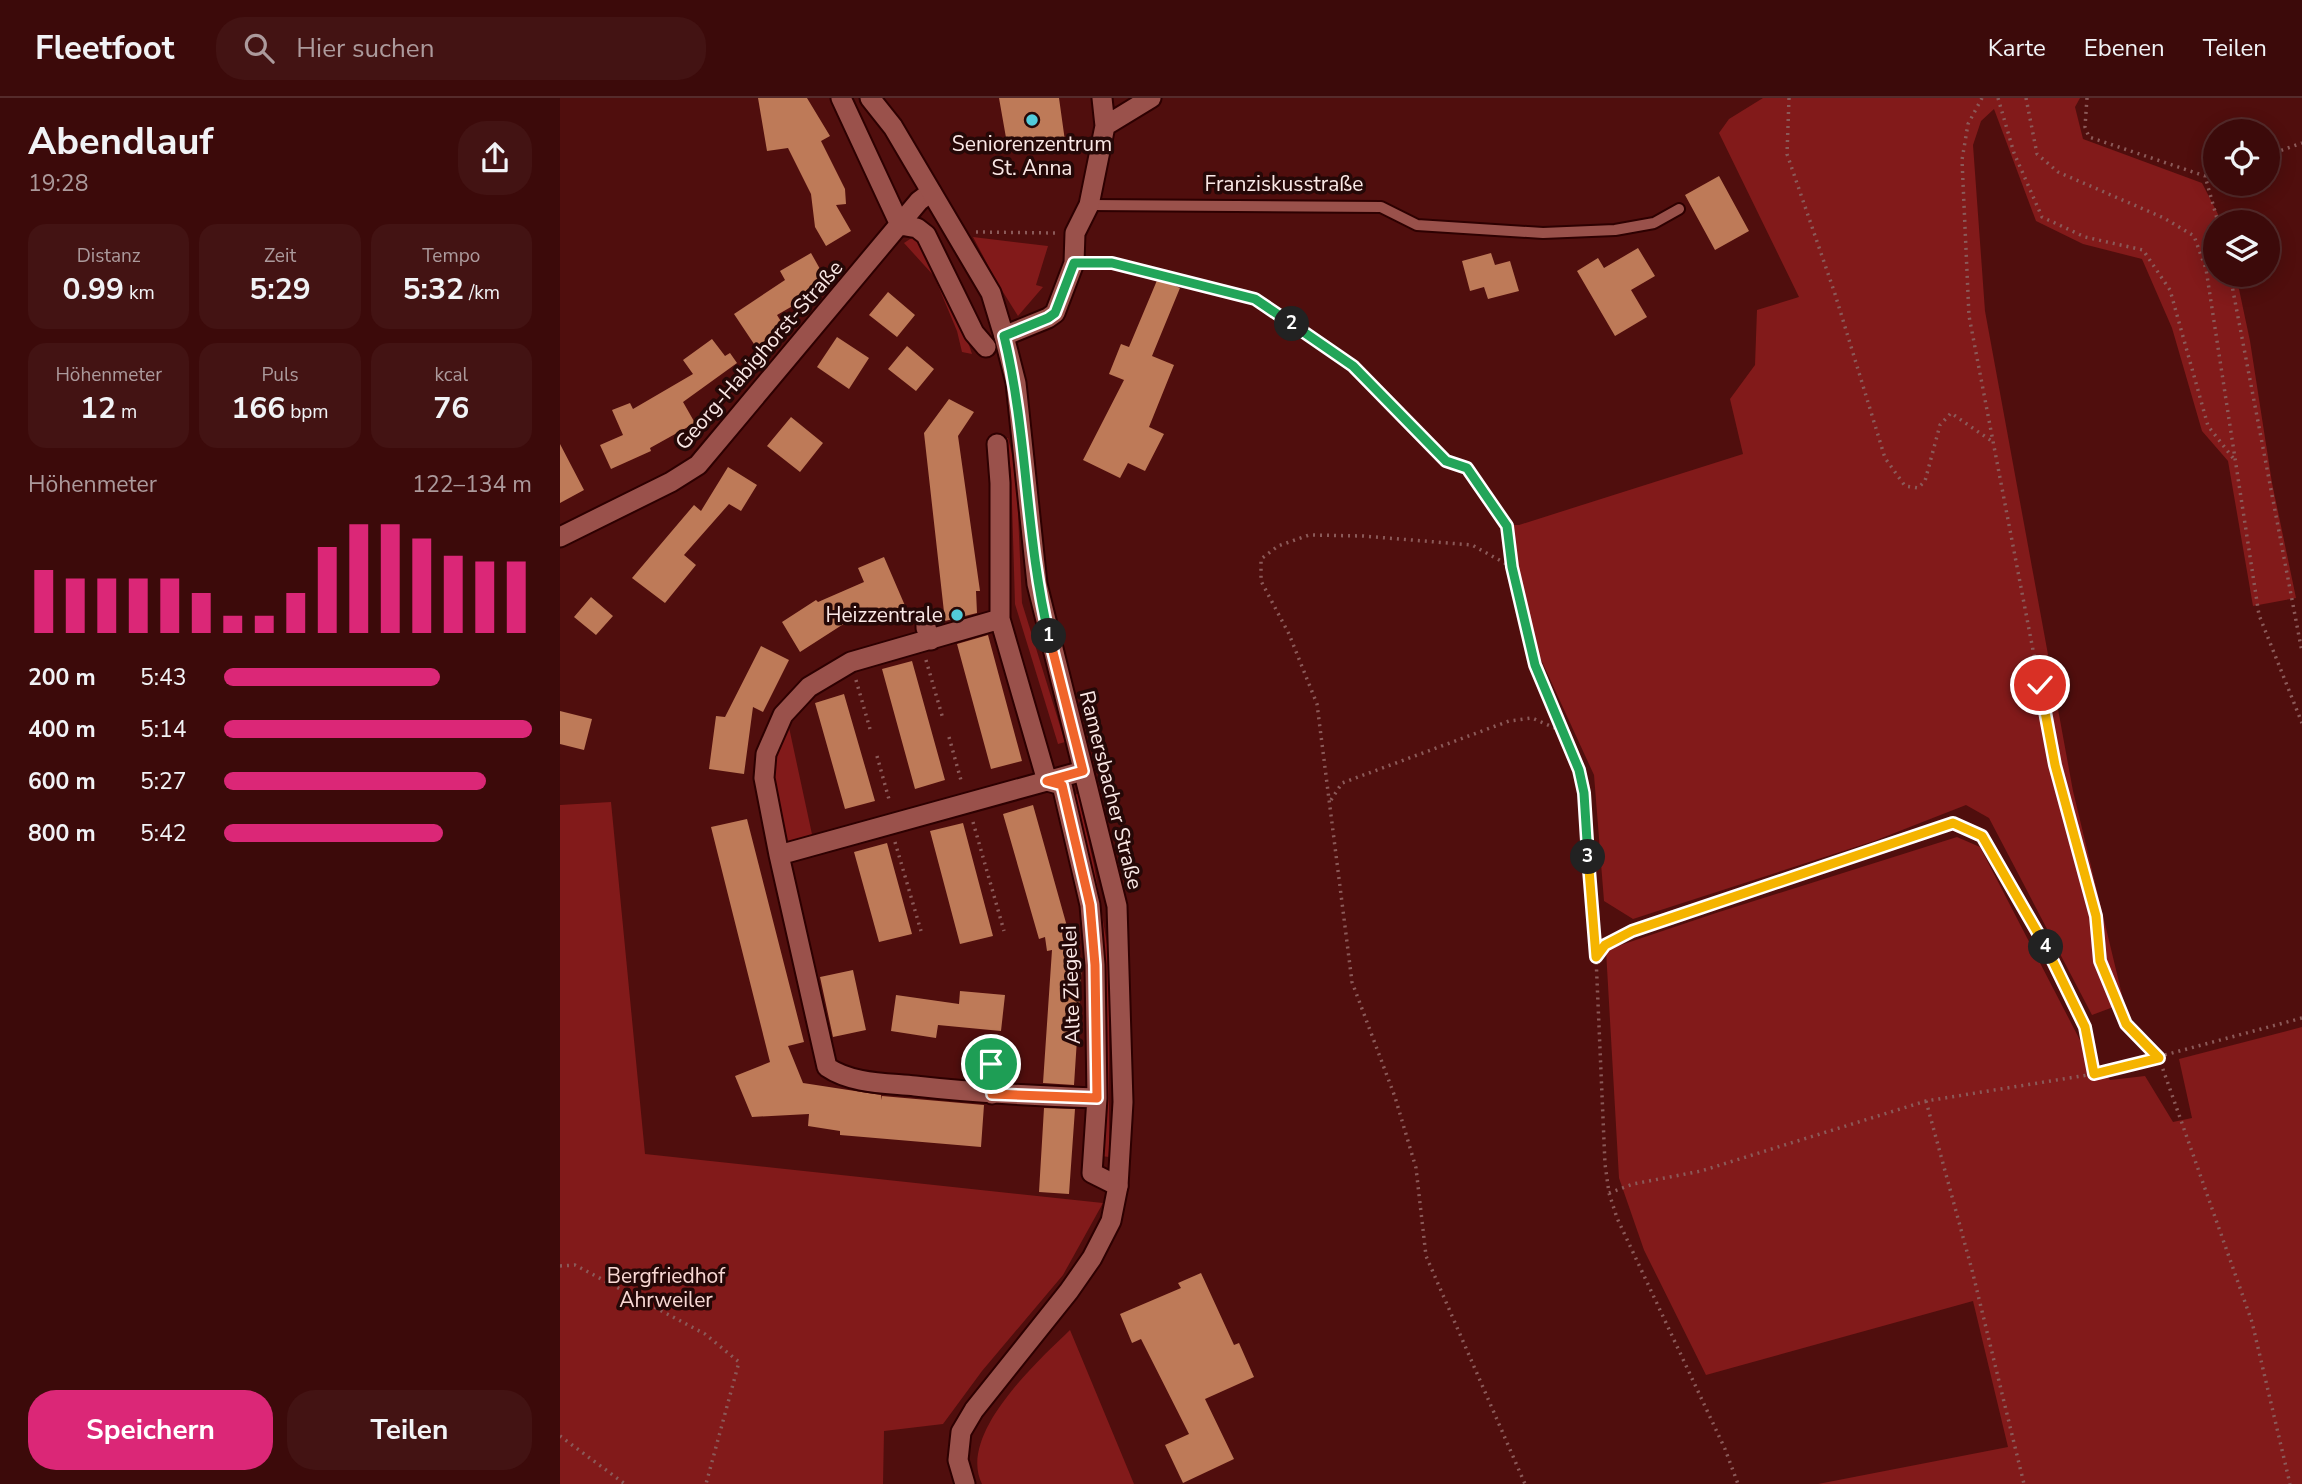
<!DOCTYPE html>
<html lang="de">
<head>
<meta charset="utf-8">
<style>
  body { margin:0; font-family:"Nunito Sans",sans-serif; background:#431313; color:#f1f3f6; height:100vh; display:flex; flex-direction:column; font-size:26px; white-space:nowrap }
  * { box-sizing:border-box; margin:0 }
  p { font-size:23px; color:#ac9a9c }
  .icon { flex:none; width:38px; height:38px; fill:none; stroke:currentColor; stroke-width:2; stroke-linecap:round; stroke-linejoin:round }
  .map { position:relative; flex:1; overflow:hidden }
  .side { display:flex; flex-direction:column; background:#3c0a0a; width:560px }
  .side>* { flex:none }
  .controls { position:absolute; left:1643px; top:21px; display:grid; gap:14px }
  .controls a { display:grid; place-items:center; width:77px; height:77px; border-radius:50%; background:#3c0a0a; box-shadow:0 4px 18px #0003,0 0 0 2px #552b2b; font-size:35px }
  .pin { position:absolute; display:grid; place-items:center; width:60px; height:60px; color:#fff; margin:-30px; border:4px solid #fff; border-radius:50%; box-shadow:0 2px 7px #0007 }
  .km { position:absolute; width:35px; height:35px; margin:-18px; border-radius:50%; background:#222; color:#fff; font-size:19px; line-height:35px; text-align:center }
  .round { display:grid; place-items:center; flex:none; width:74px; height:74px; border-radius:28px; background:#431313 }
  .summary { display:flex; align-items:center; justify-content:space-between; height:119px; padding:0 28px }
  h1 { font-size:38px; font-weight:700; line-height:52px }
  .stats { display:grid; grid-template-columns:repeat(3,1fr); gap:10px; height:119px; padding:7px 28px }
  .stats div { display:grid; align-content:center; border-radius:18px; background:#431313; text-align:center }
  .stats b { font-size:30px; font-weight:700 }
  .stats small { font-size:19px; font-weight:400 }
  .stats p { font-size:19px }
  .chart { height:196px; padding:14px 28px }
  .chart p { display:flex; justify-content:space-between }
  .chart svg { width:100%; height:126px; margin-top:7px; stroke:#db2777; stroke-width:6 }
  .cta { display:flex; gap:14px; margin-top:auto; padding:14px 28px }
  .cta a { flex:1; height:80px; border-radius:28px; background:#db2777; color:#fff; font-size:28px; font-weight:700; line-height:80px; text-align:center }
  .cta a+a { background:#431313; color:#f1f3f6 }
  ul { padding:0 28px; list-style:none; font-size:23px }
  li { display:grid; grid-template-columns:112px 84px 1fr; align-items:center; height:52px }
  li i { height:18px; border-radius:9px; background:#db2777 }
  header { display:flex; align-items:center; gap:42px; box-sizing:border-box; height:98px; padding:0 35px; background:#3c0a0a; border-bottom:2px solid #552b2b }
  header strong { font-size:33px }
  nav { display:flex; gap:38px; margin-inline-start:auto; font-size:24px }
  .search { width:490px; height:63px; background:#431313; display:flex; align-items:center; gap:18px; box-sizing:border-box; padding:0 24px; border-radius:28px; color:#ac9a9c; font-size:26px }
  main { display:flex; flex:1; min-height:0 }
  .map>svg:first-child { display:block }
  .green { fill:#821a1a }
  .building { fill:#be7a58 }
  .lines { fill:none; stroke-linecap:round; stroke-linejoin:round }
  .service-casing { stroke:#2d0001; stroke-width:14 }
  .minor-casing { stroke:#2d0001; stroke-width:23 }
  .secondary-casing { stroke:#2d0001; stroke-width:23 }
  .path { stroke:#8b5a59; stroke-width:3.5; stroke-dasharray:2 5; stroke-linecap:butt }
  .service { stroke:#9a514b; stroke-width:10 }
  .minor { stroke:#9a514b; stroke-width:19 }
  .secondary { stroke:#9a514b; stroke-width:19 }
  .split-1-casing { stroke:#fff; stroke-width:14 }
  .split-2-casing { stroke:#fff; stroke-width:14 }
  .split-3-casing { stroke:#fff; stroke-width:14 }
  .split-4-casing { stroke:#fff; stroke-width:14 }
  .split-5-casing { stroke:#fff; stroke-width:14 }
  .split-1 { stroke:#f0652b; stroke-width:9 }
  .split-2 { stroke:#22a559; stroke-width:9 }
  .split-3 { stroke:#22a559; stroke-width:9 }
  .split-4 { stroke:#f5b400; stroke-width:9 }
  .split-5 { stroke:#f5b400; stroke-width:9 }
  .poi-dot { fill:#52cbda; stroke:#250807; stroke-width:2.5 }
  .labels { text-anchor:middle; dominant-baseline:central; stroke-width:7; stroke-linejoin:round; paint-order:stroke }
  .poi-label { font-size:21px; fill:#fae8e6; stroke:#250807 }
  .street-label { font-size:21px; fill:#fae8e6; stroke:#250807 }
  .park-label { font-size:21px; fill:#f9d9d5; stroke:#250807 }
</style>
</head>
<body>
<header>
<strong>Fleetfoot</strong>
<div class="search"><svg class="icon" aria-label="search" viewBox="0 0 24 24"><circle cx="10" cy="10" r="6"/><path d="M15 15l6 6"/></svg>Hier suchen</div>
<nav><a>Karte</a><a>Ebenen</a><a>Teilen</a></nav>
</header>
<main>
<section class="side">
<div class="summary"><div><h1>Abendlauf</h1><p>19:28</p></div><a class="round"><svg class="icon" aria-label="share" viewBox="0 0 24 24"><path d="M12 15V3M7 8l5-5 5 5M5 13v7h14v-7"/></svg></a></div>
<div class="stats">
<div><p>Distanz</p><b>0.99<small> km</small></b></div>
<div><p>Zeit</p><b>5:29</b></div>
<div><p>Tempo</p><b>5:32<small> /km</small></b></div>
</div>
<div class="stats">
<div><p>Höhenmeter</p><b>12<small> m</small></b></div>
<div><p>Puls</p><b>166<small> bpm</small></b></div>
<div><p>kcal</p><b>76</b></div>
</div>
<div class="chart"><p><span>Höhenmeter</span>122–134 m</p>
<svg viewBox="0 0 160 44" preserveAspectRatio="none"><path d="M5 44V22M15 44V25M25 44V25M35 44V25M45 44V25M55 44V30M65 44V38M75 44V38M85 44V30M95 44V14M105 44V6M115 44V6M125 44V11M135 44V17M145 44V19M155 44V19"/></svg>
</div>
<ul>
<li><b>200 m</b>5:43<i style="width:70%"></i></li>
<li><b>400 m</b>5:14<i style="width:100%"></i></li>
<li><b>600 m</b>5:27<i style="width:85%"></i></li>
<li><b>800 m</b>5:42<i style="width:71%"></i></li>
</ul>
<div class="cta"><a>Speichern</a><a>Teilen</a></div>
</section>
<div class="map">
<svg width="1742" height="1386" viewBox="0 0 1742 1386">
  <rect width="100%" height="100%" fill="#500e0d"/>
  <path class="green" d="M1203 0H1520L1515 9 1523 41 1642 85 1662 124H1656V177H1676L1690 243 1712 385 1736 500 1693 508 1668 363 1642 333 1612 230 1582 161 1523 146 1476 123 1434 11 1421 23 1413 47 1425 213 1513 693 1564 905 1532 917 1429 720 1406 707 1314 743 1073 821 1044 803 1034 677 978 555 958 479 940 427H959L1183 356 1170 301 1195 267 1197 212 1239 199 1159 35 1169 21Z
    M359 135 395 205 412 256 402 254 397 233 374 178 344 145Z
    M413 139 488 148 476 187 483 189 458 218 438 186Z
    M448 340 456 371 462 505 505 644 498 646 455 506 451 372 443 341Z
    M227 620 253 741 221 749 209 680Z
    M518 696 534 767 549 859V1059L541 1058 511 697Z
    M51 704 85 1056 543 1105 503 1177 422 1273 383 1326 324 1333 323 1386H0V707Z
    M1397 739 1420 749 1522 946 1550 982 1585 978 1613 1024 1632 1020 1619 961 1742 929V1386H1258L1448 1349 1413 1203 1146 1277 1084 1152 1059 1080 1046 852 1156 815Z
    M510 1232 574 1386H422C397 1336 478 1263 510 1232Z"/>
  <path class="building" d="M198 0H247L270 38 261 43 285 91 286 106 276 107 291 133 266 148 255 129 251 96 228 50 207 53Z
    M439 0H499L505 43 448 51Z
    M1159 78 1189 133 1155 152 1125 97Z
    M1078 150 1095 178 1071 192 1087 219 1055 238 1017 173 1038 160 1044 170Z
    M251 155 269 187 217 217 225 230 196 249 174 216 225 182 220 173Z
    M931 155 935 167 950 163 959 193 928 201 924 189 910 193 902 163Z
    M598 180 620 190 592 258 614 267 589 329 604 336 585 373 568 365 560 380 523 362 564 282 549 276 561 246 569 249Z
    M328 194 355 217 337 239 309 217Z
    M277 239 309 260 289 291 257 269Z
    M152 241 165 258 170 255 177 265 123 304 135 325 90 350 91 353 51 371 40 347 63 337 52 312 70 305 73 311 133 276 123 262Z
    M347 248 374 271 356 293 328 271Z
    M389 301 414 314 398 338 420 493H416L417 515 385 523 364 335Z
    M231 319 263 345 240 374 207 348Z
    M0 346 24 392 0 405Z
    M168 369 197 387 181 413 169 406 124 457 136 467 105 505 72 480 134 407 141 413Z
    M324 459 346 510 321 522 317 513 298 522 296 518 240 554 222 524 256 502 258 504 304 484 298 470Z
    M31 499 53 518 36 537 14 519Z
    M428 537 462 663 431 671 397 546Z
    M201 548 229 562 203 614 193 609 184 676 149 671 156 618 165 619Z
    M352 563 385 682 355 691 322 571Z
    M284 596 315 703 285 711 255 605Z
    M0 613 32 621 24 652 0 646Z
    M473 707 508 832 502 834 507 864 522 865 514 987 483 985 492 852 487 853 485 839 479 841 443 716Z
    M187 721 244 944 228 948 243 985 321 997 322 1002V998L424 1007 421 1049 280 1037V1033L248 1028 249 1016 192 1019 175 978 210 964 151 729Z
    M403 725 433 838 400 846 370 733Z
    M327 745 352 836 319 844 294 754Z
    M293 872 306 932 273 939 260 879Z
    M400 893 445 897 441 933 378 927 376 940 331 933 336 897 399 906Z
    M484 1010 515 1011 509 1096 479 1094Z
    M641 1175 674 1247 679 1245 694 1279 645 1301 674 1361 623 1385 605 1347 629 1336 581 1241 572 1245 560 1216 621 1190 618 1185Z"/>
  <g class="lines">
    <defs>
      <path id="service" d="M529 107 821 109 857 127 983 135 1055 132 1094 125 1119 111"/>
      <path id="minor" d="M281 0 340 127 357 130 366 137 414 235 426 249
        M545 28 591 0
        M444 238 488 220 495 215 514 165 515 135 529 107 545 28 542 0
        M437 346 440 385V521
        M0 439 111 384 138 367 359 103 371 94
        M366 520V530L371 542
        M487 683 502 687 530 807 535 867 537 1000C476 998 416 995 355 988 326 985 292 986 267 969L219 757 523 673
        M219 757 204 680 206 656 223 617 249 589 291 564 440 521 487 683
        M431 966 432 996
        M537 1000 532 1075 558 1088"/>
      <path id="secondary" d="M310 0 333 29 431 195 444 238 456 285 477 486 557 808 563 1004 558 1088 551 1123 532 1160 509 1193 414 1312 401 1334 398 1362 405 1386"/>
    </defs>
    <use href="#service" class="service-casing"/>
    <use href="#minor" class="minor-casing"/>
    <use href="#secondary" class="secondary-casing"/>
    <path class="path" d="M1229 0 1227 56 1275 196 1325 360 1345 388 1358 390 1365 383 1380 327 1391 315 1433 344
      M1422 0 1408 26 1402 62 1409 218 1495 667 1536 818 1540 863 1566 926 1599 960 1692 1224 1730 1386
      M1438 0 1454 55 1482 119 1525 139 1583 152 1610 192 1648 328 1673 360
      M1466 0 1477 56 1498 74 1604 120 1634 138 1646 171 1699 517 1742 625
      M1527 0 1525 29 1529 39 1645 78 1658 124
      M1708 57 1742 45
      M1645 78 1656 75
      M416 134 496 135
      M534 165H552L582 172 695 201 793 268 886 363 907 370 947 428 952 469 975 567 1019 672 1024 696 1036 859 1045 1066 1049 1095 1057 1120 1165 1351 1178 1386
      M1670 177 1742 554
      M952 469 912 447 803 438 749 437 718 448 701 461V483L729 536 757 606 792 884 835 999 856 1070 866 1158 965 1386
      M366 562 383 621
      M296 582 310 631
      M389 639 402 686
      M317 658 330 705
      M771 702 782 685 949 623 972 620 1002 633
      M413 724 444 833
      M335 744 361 833
      M1037 859 1045 847 1072 833 1393 725 1422 738 1475 826 1525 929 1534 976
      M1366 1003 1412 1172 1464 1386
      M1049 1095 1073 1086 1141 1073 1366 1003 1534 976 1742 920
      M0 1168 15 1167 145 1236 179 1264 146 1386
      M0 1338 65 1386"/>
    <use href="#service" class="service"/>
    <use href="#minor" class="minor"/>
    <use href="#secondary" class="secondary"/>
  </g>
  <g class="lines">
    <defs>
      <path id="split-1" d="M431 966 432 996 537 1000 535 867 530 807 502 687 487 683 523 673 489 538"/>
      <path id="split-2" d="M489 538C465 439 468 336 444 238L488 220 495 215 514 165H552L695 201 732 226"/>
      <path id="split-3" d="M732 226 793 268 886 363 907 370 947 428 952 469 975 567 1019 672 1024 695 1028 759"/>
      <path id="split-4" d="M1028 759 1036 859 1045 847 1072 833 1393 725 1422 738 1486 849"/>
      <path id="split-5" d="M1480 587 1495 667 1536 818 1540 863 1566 926 1599 960 1534 976 1525 929 1486 849"/>
    </defs>
    <use href="#split-1" class="split-1-casing"/>
    <use href="#split-2" class="split-2-casing"/>
    <use href="#split-3" class="split-3-casing"/>
    <use href="#split-4" class="split-4-casing"/>
    <use href="#split-5" class="split-5-casing"/>
    <use href="#split-1" class="split-1"/>
    <use href="#split-2" class="split-2"/>
    <use href="#split-3" class="split-3"/>
    <use href="#split-4" class="split-4"/>
    <use href="#split-5" class="split-5"/>
  </g>
  <g class="poi-dot">
    <circle cx="472" cy="22" r="7"/>
    <circle cx="397" cy="517" r="7"/>
  </g>
  <g class="labels">
    <g class="poi-label">
      <text x="472" y="46">Seniorenzentrum<tspan x="472" dy="24">St. Anna</tspan></text>
      <text x="383" y="517" text-anchor="end">Heizzentrale</text>
    </g>
    <g class="street-label">
      <text x="724" y="86">Franziskusstraße</text>
      <text transform="translate(199 257) rotate(-49)">Georg-Habighorst-Straße</text>
      <text transform="translate(551 692) rotate(76)">Ramersbacher Straße</text>
      <text transform="translate(511 887) rotate(-92)">Alte Ziegelei</text>
    </g>
    <g class="park-label">
      <text x="106" y="1178">Bergfriedhof<tspan x="106" dy="24">Ahrweiler</tspan></text>
    </g>
  </g>
</svg>
<div class="controls">
<a><svg class="icon" aria-label="locate" viewBox="0 0 24 24"><circle cx="12" cy="12" r="6"/><path d="M12 2v4M12 18v4M2 12h4M18 12h4"/></svg></a>
<a><svg class="icon" aria-label="layers" viewBox="0 0 24 24"><path d="M12 4l9 5-9 5-9-5zM3 14l9 5 9-5"/></svg></a>
</div>
<div class="pin" style="left:431px;top:966px;background:#1e9e55"><svg class="icon" aria-label="arrive" viewBox="0 0 24 24"><path d="M6 21V4h12l-3 4 3 4H6"/></svg></div>
<div class="pin" style="left:1480px;top:587px;background:#d93025"><svg class="icon" aria-label="check" viewBox="0 0 24 24"><path d="M5 12l5 5 9-10"/></svg></div>
<b class="km" style="left:489px;top:538px">1</b>
<b class="km" style="left:732px;top:226px">2</b>
<b class="km" style="left:1028px;top:759px">3</b>
<b class="km" style="left:1486px;top:849px">4</b>
</div>
</main>
</body>
</html>
